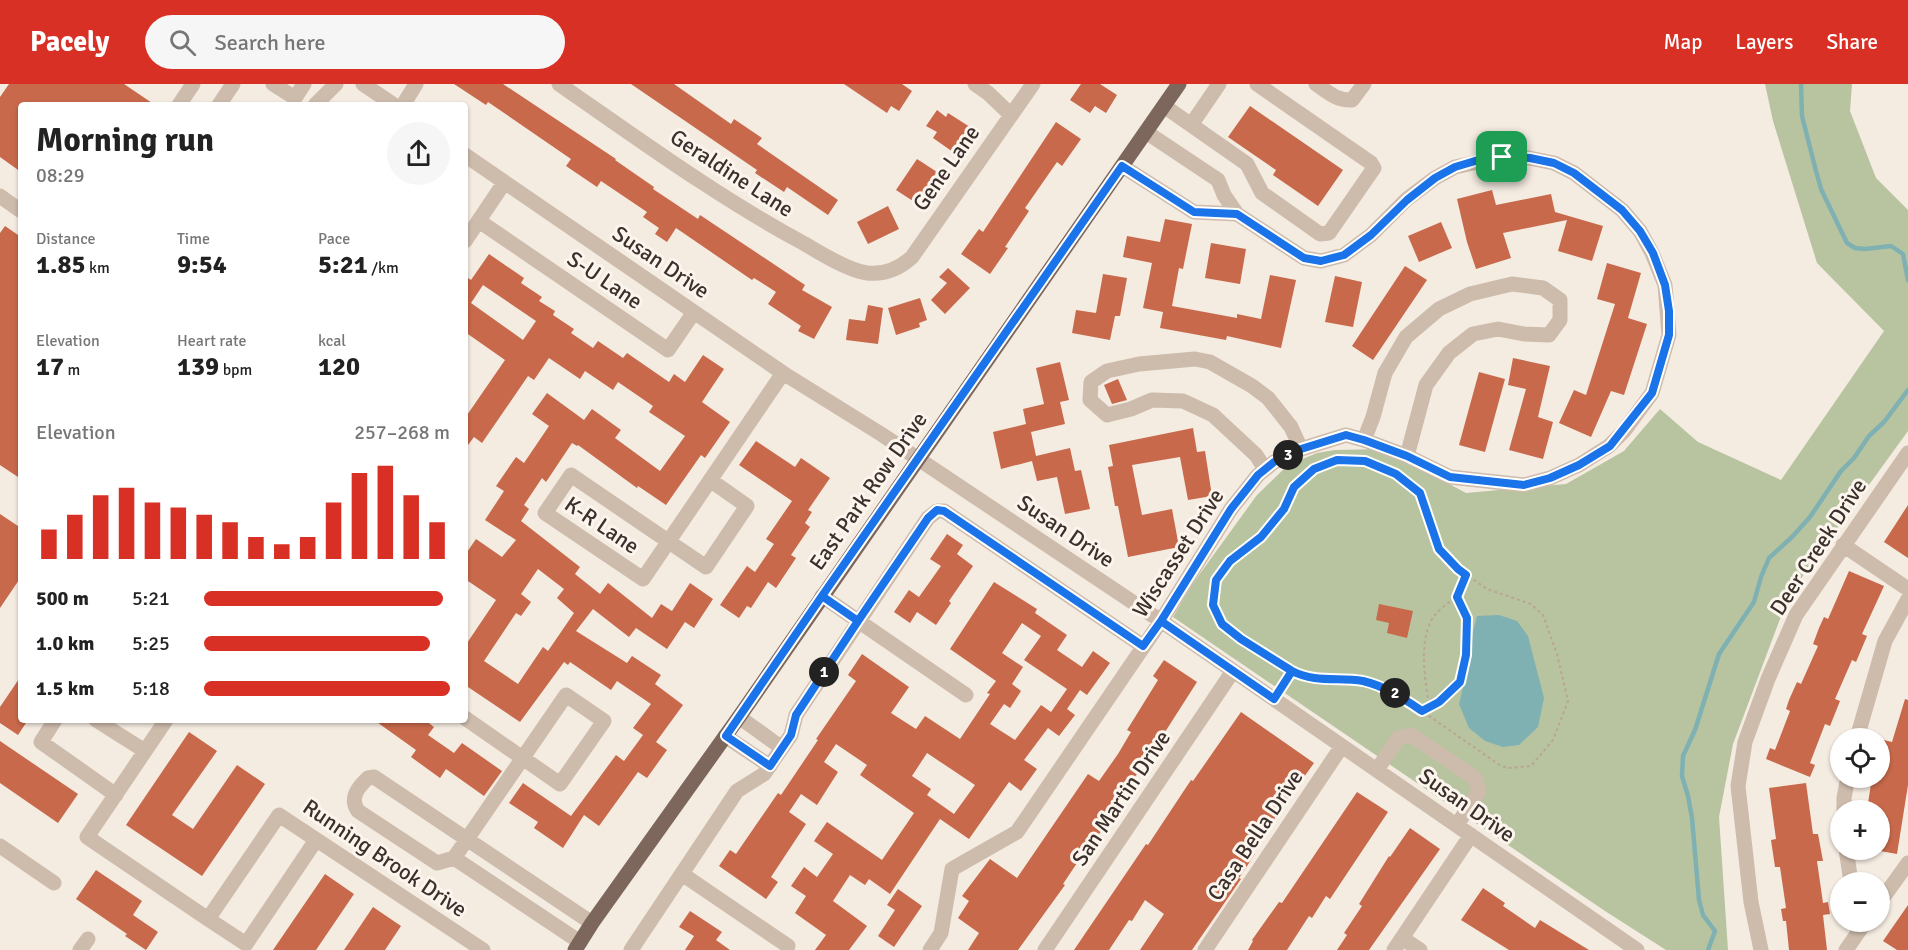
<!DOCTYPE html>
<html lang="en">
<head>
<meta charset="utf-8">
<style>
  body { margin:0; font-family:Signika,sans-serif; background:#f6f6f6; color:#222; height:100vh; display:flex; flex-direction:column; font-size:22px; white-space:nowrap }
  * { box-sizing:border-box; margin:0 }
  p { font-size:20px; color:#767676 }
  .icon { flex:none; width:33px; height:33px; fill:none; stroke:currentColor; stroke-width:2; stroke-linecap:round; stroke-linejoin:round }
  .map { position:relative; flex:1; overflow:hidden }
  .panel { position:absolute; left:18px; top:18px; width:450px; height:621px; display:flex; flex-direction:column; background:#fff; border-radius:6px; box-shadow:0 2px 4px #0004 }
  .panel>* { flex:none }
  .controls { position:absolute; left:1830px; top:644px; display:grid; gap:12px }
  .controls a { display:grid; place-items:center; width:60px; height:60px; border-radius:50%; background:#fff; box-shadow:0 2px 4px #0004; font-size:30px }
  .pin { position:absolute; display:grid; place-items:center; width:51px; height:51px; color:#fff; margin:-26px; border-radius:12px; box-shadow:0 3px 9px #0006 }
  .km { position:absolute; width:30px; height:30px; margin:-15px; border-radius:50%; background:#222; color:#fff; font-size:16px; line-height:30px; text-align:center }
  .round { display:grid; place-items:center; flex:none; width:63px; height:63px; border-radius:32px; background:#f6f6f6 }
  .overview { display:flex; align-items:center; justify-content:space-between; height:102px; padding:0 18px }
  h1 { font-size:33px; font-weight:700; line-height:45px }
  .stats { display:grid; grid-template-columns:repeat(3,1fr); gap:9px; height:102px; padding:6px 18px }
  .stats div { display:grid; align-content:center }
  .stats b { font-size:26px; font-weight:700 }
  .stats small { font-size:16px; font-weight:400 }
  .stats p { font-size:16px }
  .chart { height:168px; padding:12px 18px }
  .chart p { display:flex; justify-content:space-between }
  .chart svg { width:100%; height:108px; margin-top:6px; stroke:#d93025; stroke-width:6 }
  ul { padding:0 18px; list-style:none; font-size:20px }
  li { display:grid; grid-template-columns:96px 72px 1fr; align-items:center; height:45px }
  li i { height:15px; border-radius:8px; background:#d93025 }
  header { display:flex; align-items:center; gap:36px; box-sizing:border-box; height:84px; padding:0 30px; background:#d93025; color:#fff }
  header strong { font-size:28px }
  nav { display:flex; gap:33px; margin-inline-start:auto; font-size:21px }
  .search { width:420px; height:54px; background:#f6f6f6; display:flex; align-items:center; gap:15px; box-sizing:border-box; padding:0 21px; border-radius:33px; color:#767676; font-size:22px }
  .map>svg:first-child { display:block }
  .green { fill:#b8c4a0 }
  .water { fill:#7fb0b2 }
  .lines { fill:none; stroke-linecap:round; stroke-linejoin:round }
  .stream { stroke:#7fb0b2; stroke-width:4.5 }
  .building { fill:#c8694b; fill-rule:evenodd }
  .path { stroke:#b9a596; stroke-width:2; stroke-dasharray:3 3; stroke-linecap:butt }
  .minor { stroke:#cdbbac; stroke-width:15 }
  .major { stroke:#7d675c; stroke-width:15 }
  .route-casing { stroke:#fff; stroke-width:12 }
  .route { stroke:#1a73e8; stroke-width:8 }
  .labels { text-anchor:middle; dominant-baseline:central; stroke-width:6; stroke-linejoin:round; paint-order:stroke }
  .street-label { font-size:22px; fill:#3b302b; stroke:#fbf5ee }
</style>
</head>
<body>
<header>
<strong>Pacely</strong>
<div class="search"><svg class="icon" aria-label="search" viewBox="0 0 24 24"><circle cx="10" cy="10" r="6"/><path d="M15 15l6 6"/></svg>Search here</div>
<nav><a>Map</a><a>Layers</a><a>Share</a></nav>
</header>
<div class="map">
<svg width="1908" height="866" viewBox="0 0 1908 866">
  <rect width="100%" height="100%" fill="#f4ebe1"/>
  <path class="green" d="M1765 0H1852L1850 27 1876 94 1908 126V347L1789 511 1733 660 1719 733 1728 866H1666L1605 827 1173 533 1191 502 1257 411 1288 381 1317 369 1335 366 1384 365 1466 409 1566 400 1624 367 1660 325 1698 358 1781 396 1884 247 1817 179 1773 37Z"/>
  <path class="water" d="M1499 531 1517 537 1528 552 1544 614 1538 643 1519 661 1503 663 1485 657 1469 644 1459 620 1470 575 1473 548 1477 532Z"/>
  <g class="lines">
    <path class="stream" d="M1801 0 1802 32 1816 87 1821 105 1847 159 1855 164 1865 165 1891 162 1903 170 1908 196
      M1708 866 1715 847 1703 831 1699 816 1692 734 1688 712 1682 692 1683 672 1695 646 1719 570 1754 518 1761 493 1769 474 1792 453 1810 433 1841 387 1854 374 1869 352 1884 338 1908 306"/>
  </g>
  <path class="building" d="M9 0H124L155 21H21V88L0 73V13Z
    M454 0H503L616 75 615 76 654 103 653 105 698 135 700 131 805 201 802 206 832 223 814 255 798 247 801 242 768 220 776 208 754 194 752 196 676 144 667 158 655 150 659 144 643 133 647 128 601 97 597 103 566 82 571 75 488 18 486 21Z
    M631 0H674L731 40 734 35 762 54 757 60 838 116 828 131 787 103 784 108 755 89 757 86Z
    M844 0H902L912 7 899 27 891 22 887 29Z
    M1081 0H1100L1117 11 1106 29 1095 22 1090 29 1070 16Z
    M1250 22 1343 86 1318 122 1273 91 1276 86 1228 53Z
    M937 26 946 33 948 29 970 43 953 68 933 54 937 48 926 42Z
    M1056 38 1081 55 1062 82 1057 78 1025 124 1029 127 1005 163 1008 164 990 190 961 170 979 145 983 148Z
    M917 75 937 88 916 119 896 106Z
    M1492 106 1496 121 1551 110 1555 128 1603 142 1592 177 1558 167 1567 136 1503 149 1511 174 1476 185 1467 158 1457 115Z
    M888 122 899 145 868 160 857 138Z
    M1165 135 1192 140 1183 185 1179 184 1172 222 1237 234V230L1261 235 1270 191 1296 196 1281 264 1227 252 1226 256 1160 244 1163 228 1143 224 1152 179 1123 173 1127 152 1160 158Z
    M1441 138 1452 164 1419 178 1408 152Z
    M5 142 21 153V395L0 381V149Z
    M1211 159 1246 165 1240 200 1205 194Z
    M489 170 524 194 521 199 542 213 539 217 555 227 553 231 574 245 571 249 593 264 598 257 623 274 627 269 669 298 674 290 685 298 703 271 724 285 702 318 730 338 705 374 701 371 666 421 638 402 637 404 578 361 577 362 572 359 546 398 542 394 524 421 529 425 521 437 580 483 575 490 600 510 608 499 652 534 661 520 672 527 690 499 713 515 694 544 685 538 667 565 636 544 629 553 593 525 576 547 627 579 632 572 661 591 655 600 683 621 656 658 667 666 647 694 638 688 599 742 584 731 563 764 534 744 538 738 509 719 523 699 571 732 616 671 624 677 643 651 633 644 651 620 617 597 611 606 570 578 568 581 564 578 520 638 465 601V562L496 516 465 495V471L476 455 502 473 516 456 485 436 504 407 496 402 516 373 524 379 549 342 532 330 547 309 584 336 592 325 621 346 615 354 660 387 685 352 649 328 653 322 618 298 613 306 585 287 580 295 549 274 534 296 528 292 482 359 474 353 465 365V334L505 276 465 248V192L471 196ZM483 201 536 237 523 256 471 219ZM538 485 564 505 557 514 574 529 548 567 543 563 518 600 484 577 516 529 521 532 531 518 521 510Z
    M1607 179 1641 189 1628 234 1647 240 1624 311 1611 307 1591 353 1559 339 1574 306 1586 311 1615 220 1597 215Z
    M1405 182 1427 196 1373 276 1352 262Z
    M948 184 970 204 945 230 931 216 947 199 939 193Z
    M1103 190 1127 194 1120 232H1115L1110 256 1072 249 1076 226 1096 229Z
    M1335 192 1362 198 1353 243 1325 238Z
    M920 214 927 236 919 239 920 243 896 251 888 224Z
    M868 221 883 224 878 260 846 256 849 235 865 237Z
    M1513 274 1550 282 1538 333 1553 338 1543 375 1509 366 1526 305 1508 301Z
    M1060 278 1069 316 1060 318 1065 340 1031 348 1036 372 1070 364 1075 387 1081 386 1090 425 1065 430 1057 393 1037 397 1032 377 1001 385 993 348 1026 340 1023 325 1044 320 1036 284Z
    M1479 288 1505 295 1485 368 1459 361Z
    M1118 295 1127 316 1112 320 1104 301Z
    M1193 344 1197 368 1205 367 1212 412 1188 416 1180 373 1132 381 1142 431 1172 425 1179 463 1128 473 1118 422H1115L1108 383 1113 382 1109 361Z
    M756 357 795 383 801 374 830 394 808 426 812 428 805 439 810 443 791 471 796 474 776 504 768 498 751 524 747 522 739 534 720 521 747 482 755 488 774 460 766 455 792 417 739 381Z
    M1908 421V474L1884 458Z
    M0 430 21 444V493L0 524Z
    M947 450 963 461 957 470 973 482 949 517 951 519 936 541 917 528 910 539 894 528 909 506 919 513 941 482 930 475Z
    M1849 487 1884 502 1862 550 1867 552 1856 578 1852 576 1835 615 1840 617 1830 642 1825 640 1810 679 1815 681 1810 693 1766 675 1770 664 1775 666 1790 627 1786 625 1789 616 1797 598 1801 600 1818 562 1813 560 1819 544 1824 533 1828 535Z
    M994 498 1037 525 1035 529 1067 551 1057 566 1082 583 1093 567 1110 579 1087 611 1080 606 1067 625 1075 631 1059 652 1048 644 1024 676 1037 685 1021 707 1009 698 969 755 940 735 890 810 869 795 865 801 850 791 833 817 867 842 849 866H815L826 851 795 829 806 812 791 802 804 783 817 793 833 770 814 757 827 738 882 776 914 729 860 691 867 681 836 660 824 678 838 688 817 721 801 710 789 728 806 740 771 793 778 798 766 815 719 782 730 766 736 770 778 709 781 711 818 656 816 655 856 597 848 591 862 570 909 603 891 629 916 645 925 632 960 655 990 610 987 609 996 597 950 565ZM1022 539 1041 552 1024 576 1067 605 1051 628 1041 621 1015 656 990 640 1004 620 1010 624 1021 607 1012 600 1023 583 1002 569ZM927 669 975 701 954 730 927 711 931 705 912 692Z
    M1379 520 1413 527 1407 554 1387 549 1389 539 1376 536Z
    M1164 576 1197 598 1158 659 1155 657 1134 688 1137 690 1098 752 1083 774 1081 773 1063 800 1065 801 1018 866H968L979 849 958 834 969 817 962 812 990 775 1017 794 1088 690 1099 697 1118 670 1131 648 1127 646 1158 596 1153 592Z
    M21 592V636H28L18 651 0 639V623Z
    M1905 615 1908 616V701L1897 770 1880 767V726H1867L1872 693H1880V655L1892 658Z
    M1241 628 1314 679 1279 728 1252 769 1255 770 1239 794 1241 795 1192 866H1140L1164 830 1145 816 1132 837 1129 836 1109 866H1074L1146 760 1148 761 1191 696 1193 697Z
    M374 636H425L434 643 428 651 454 669 462 659 502 687 484 712 446 685 440 694 411 673 416 666Z
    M189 648 217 667 172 731 193 745 237 681 265 700 202 792 126 741Z
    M0 657 78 710 58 739 0 699Z
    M1806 699 1813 750H1818L1823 777H1817L1823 819 1828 818 1830 830 1823 831 1827 866H1789L1786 837H1783L1781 825 1786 824 1780 783H1775L1771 756 1776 755 1769 704Z
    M1357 708 1388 728 1330 815 1326 812 1312 834 1309 832 1287 866H1248L1253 857 1252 856 1279 818 1282 819Z
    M1410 744 1440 765 1369 866H1337L1347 851 1344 849 1362 822 1359 820 1389 772 1390 773Z
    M96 786 142 817 133 831 158 848 146 866 125 852 127 850 76 815Z
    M325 790 354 810 316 866H273Z
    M1483 804 1505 819 1503 822 1535 844 1540 836 1589 866H1509L1461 836Z
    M898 805 922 822 894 863 878 852 895 826 887 821Z
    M1908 821V866H1897L1883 857Z
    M373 823 401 842 385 866H344Z
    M690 827 722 848 716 856 730 866H685L694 852 679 843Z"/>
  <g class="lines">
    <path class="path" d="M1337 376 1365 377 1397 390 1420 409 1439 465 1458 485 1487 505 1531 520 1543 531 1557 570 1568 617 1553 656 1531 682 1509 684 1501 682 1396 609 1362 597 1325 596 1294 589 1241 555 1222 540 1213 521 1216 496 1230 477 1261 453 1284 425 1294 403 1314 385Z
      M1282 602 1292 587
      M1439 618 1428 614C1424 590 1419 551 1435 531 1441 524 1449 518 1457 513
      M1423 627 1439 618 1459 598 1466 571 1467 534 1457 513 1466 491"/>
    <path class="minor" d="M273 0 295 14 304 0
      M363 0 394 21
      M559 0C640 56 719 114 805 160 820 169 849 187 867 189 885 191 899 185 912 173L1033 0
      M975 0 988 9 1011 31
      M1316 0C1328 8 1337 17 1352 16L1364 0
      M179 21 193 0
      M219 21 233 0
      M315 21 336 0
      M403 21 416 0
      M1164 22 1247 80 1262 109 1320 150 1329 149 1374 84 1371 79 1257 0
      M1191 41 1219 0
      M465 71 783 289 881 350 1161 537 1637 866
      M1122 82 1194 128 1237 130
      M0 112 21 127
      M479 137 668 266 694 228
      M465 157 504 99
      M1364 356 1373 333 1385 289 1406 253 1439 225 1470 210 1512 200 1543 204 1560 216V236L1549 251 1524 250 1498 245 1473 250 1449 269 1426 301 1407 372
      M1265 385 1256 371 1213 331 1183 317 1152 316 1131 325 1107 331 1090 316 1091 298 1107 287 1139 280 1195 275 1210 278 1252 302 1268 314 1291 343 1301 365
      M710 396 747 422 706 483 571 391 545 429 643 495C689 427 736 358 783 289
      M1843 461 1908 505
      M822 512 966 611
      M739 633 782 664
      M465 634 560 700 604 637 566 611 454 774 437 779 358 727C349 714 358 703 368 694L374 693 592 839
      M55 636 41 658 116 711
      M96 636 145 667
      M166 636 87 753 208 835 279 731 483 866
      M725 652 770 682
      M1857 654 1885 557 1908 515
      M1377 686 1398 654 1411 651 1475 694 1479 707 1457 741
      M1844 726V714L1848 693
      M0 762 54 799
      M1846 765 1851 798
      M454 774 580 858
      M682 790 788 862
      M1880 818 1908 779
      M208 835 246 860 316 756
      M1402 854 1420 866
      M80 866 88 855
      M631 866 737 707 764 690 791 651 796 631 928 434 937 427H944L1143 562
      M930 866 941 849 952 785 1017 748 1161 537 1231 425 1258 391 1274 378 1301 365 1346 351 1364 356 1407 372 1450 393 1524 401 1550 394 1579 381 1609 362 1624 347 1652 309 1669 251 1665 201 1652 169 1640 147 1622 126 1574 89 1554 79 1529 74 1501 73 1455 83 1435 94 1407 115 1371 151 1344 171 1321 177 1304 174 1237 130 1224 111 1218 96 1146 48
      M1045 866 1233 587
      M1205 866 1342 662
      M1394 866 1471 751
      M1761 866 1751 818 1738 702 1745 658 1768 595 1796 531 1908 369
      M1846 866 1866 837"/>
    <path class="major" d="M575 866 592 839 739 633 1179 0"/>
  </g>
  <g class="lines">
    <defs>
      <path id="route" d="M1502 73 1475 77 1455 83 1435 94 1407 116 1371 151 1344 171 1321 177 1304 174 1237 130 1194 128 1122 82 822 512 858 537 796 631 791 651 770 682 726 652 822 512 858 537 928 434 937 426 944 427 1143 562 1161 537 1274 615 1292 587C1315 599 1339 593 1363 597 1385 602 1404 615 1422 627L1439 618 1460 598 1466 571 1467 534 1457 513 1466 491 1458 485 1439 465 1420 409 1396 390 1365 377 1337 376 1314 385 1294 403 1284 425 1261 453 1230 477 1216 496 1213 521 1222 540 1241 555 1292 587 1274 615 1161 537 1231 425 1258 391 1274 378 1301 365 1346 351 1364 356 1407 372 1450 393 1524 401 1550 394 1579 381 1610 362 1652 309 1669 251V227L1665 201 1653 169 1640 147 1622 126 1574 89 1554 79 1530 74 1502 73"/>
    </defs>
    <use href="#route" class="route-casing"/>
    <use href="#route" class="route"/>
  </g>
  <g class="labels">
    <g class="street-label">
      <text transform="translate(946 84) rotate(-55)">Gene Lane</text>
      <text transform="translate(732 89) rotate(33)">Geraldine Lane</text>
      <text transform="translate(661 178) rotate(34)">Susan Drive</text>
      <text transform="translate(605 196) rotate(34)">S-U Lane</text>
      <text transform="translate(868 407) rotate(-55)">East Park Row Drive</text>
      <text transform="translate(602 441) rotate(34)">K-R Lane</text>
      <text transform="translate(1066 447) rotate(34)">Susan Drive</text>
      <text transform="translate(1818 463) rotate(-57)">Deer Creek Drive</text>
      <text transform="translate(1178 469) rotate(-57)">Wiscasset Drive</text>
      <text transform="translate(1121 714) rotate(-56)">San Martin Drive</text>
      <text transform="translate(1467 721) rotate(35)">Susan Drive</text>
      <text transform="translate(1255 751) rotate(-56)">Casa Bella Drive</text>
      <text transform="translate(385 774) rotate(34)">Running Brook Drive</text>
    </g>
  </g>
</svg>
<div class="controls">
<a><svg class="icon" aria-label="locate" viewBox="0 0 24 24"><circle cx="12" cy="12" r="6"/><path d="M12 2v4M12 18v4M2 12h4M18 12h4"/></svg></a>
<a>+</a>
<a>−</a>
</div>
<div class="pin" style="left:1502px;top:73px;background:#1e9e55"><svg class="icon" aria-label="arrive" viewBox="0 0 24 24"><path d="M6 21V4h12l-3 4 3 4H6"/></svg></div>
<b class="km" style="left:824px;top:588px">1</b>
<b class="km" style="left:1395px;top:609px">2</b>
<b class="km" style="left:1288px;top:371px">3</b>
<section class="panel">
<div class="overview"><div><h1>Morning run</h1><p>08:29</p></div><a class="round"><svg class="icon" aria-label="share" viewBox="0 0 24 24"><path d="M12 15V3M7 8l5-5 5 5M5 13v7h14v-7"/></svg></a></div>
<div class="stats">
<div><p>Distance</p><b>1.85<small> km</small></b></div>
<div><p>Time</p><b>9:54</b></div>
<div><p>Pace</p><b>5:21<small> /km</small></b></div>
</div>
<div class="stats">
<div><p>Elevation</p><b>17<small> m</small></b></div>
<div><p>Heart rate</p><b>139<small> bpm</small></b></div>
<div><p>kcal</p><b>120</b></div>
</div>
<div class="chart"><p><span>Elevation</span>257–268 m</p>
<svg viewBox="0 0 160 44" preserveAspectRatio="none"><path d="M5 44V32M15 44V26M25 44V18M35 44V15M45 44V21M55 44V23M65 44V26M75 44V29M85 44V35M95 44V38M105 44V35M115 44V21M125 44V9M135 44V6M145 44V18M155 44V29"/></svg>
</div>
<ul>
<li><b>500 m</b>5:21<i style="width:97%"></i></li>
<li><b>1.0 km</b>5:25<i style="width:92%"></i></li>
<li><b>1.5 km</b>5:18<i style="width:100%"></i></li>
</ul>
</section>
</div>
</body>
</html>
